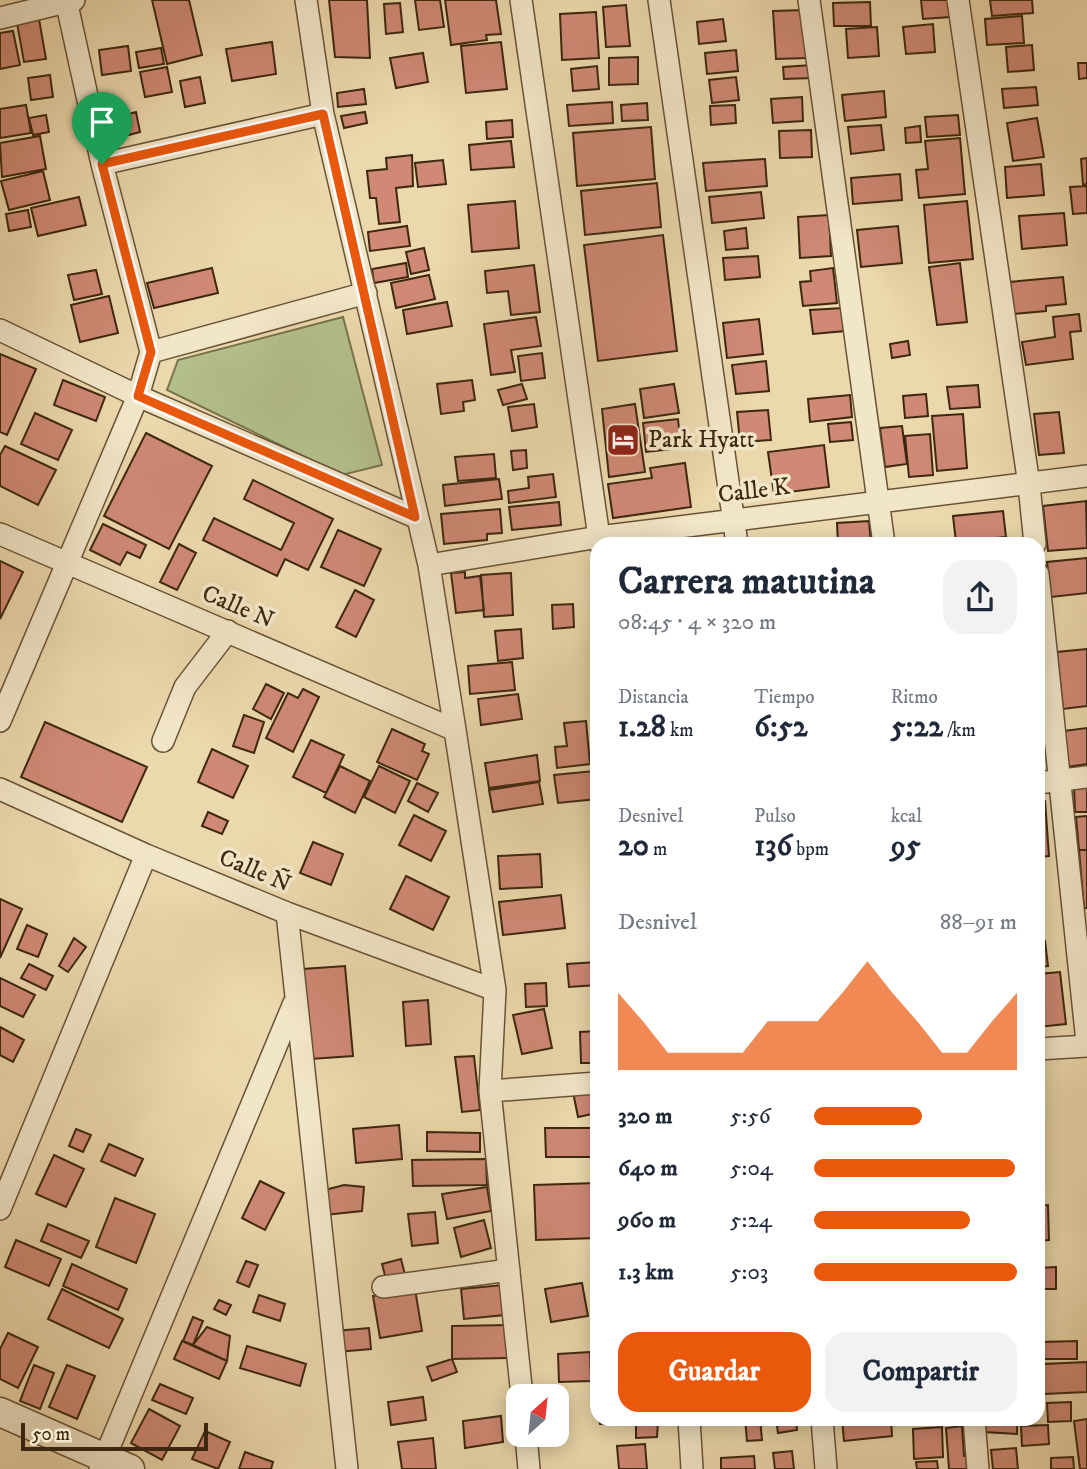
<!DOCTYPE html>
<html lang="es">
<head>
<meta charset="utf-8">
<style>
  body { margin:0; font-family:"IM FELL DW Pica",serif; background:#f2f2f3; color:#1f2937; height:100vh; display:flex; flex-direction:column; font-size:26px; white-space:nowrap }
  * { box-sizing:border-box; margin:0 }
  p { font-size:23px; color:#747a83 }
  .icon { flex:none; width:38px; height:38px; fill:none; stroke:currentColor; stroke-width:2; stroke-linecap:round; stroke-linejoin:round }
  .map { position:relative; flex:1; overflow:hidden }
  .panel { position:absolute; left:590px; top:537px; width:455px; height:889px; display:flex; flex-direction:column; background:#fff; border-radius:21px; box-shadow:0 4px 18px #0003 }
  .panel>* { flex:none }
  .needle { width:46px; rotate:27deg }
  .buttons { position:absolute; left:506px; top:1384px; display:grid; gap:14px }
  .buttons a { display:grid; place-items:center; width:63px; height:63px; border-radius:14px; background:#fff; box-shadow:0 4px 18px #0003; font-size:35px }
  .scale { position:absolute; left:21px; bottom:18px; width:187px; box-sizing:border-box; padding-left:7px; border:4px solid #3e270e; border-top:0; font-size:19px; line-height:24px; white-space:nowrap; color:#3e270e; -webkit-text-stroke:5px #f2e6c9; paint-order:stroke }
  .pin { position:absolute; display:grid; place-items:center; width:60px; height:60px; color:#fff; margin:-72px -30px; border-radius:50% 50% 50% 0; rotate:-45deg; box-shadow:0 0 7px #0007 }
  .pin .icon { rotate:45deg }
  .round { display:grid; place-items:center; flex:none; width:74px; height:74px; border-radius:21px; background:#f2f2f3 }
  .overview { display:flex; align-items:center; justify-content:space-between; height:119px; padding:0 28px }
  h1 { font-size:38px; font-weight:700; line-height:52px }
  .metrics { display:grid; grid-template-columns:repeat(3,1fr); gap:10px; height:119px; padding:7px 28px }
  .metrics div { display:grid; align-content:center }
  .metrics b { font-size:30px; font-weight:700 }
  .metrics small { font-size:19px; font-weight:400 }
  .metrics p { font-size:19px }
  .chart { height:196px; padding:14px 28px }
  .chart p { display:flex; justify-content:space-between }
  .chart svg { width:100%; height:126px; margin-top:7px; fill:#ea580c; opacity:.7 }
  .button { display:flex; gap:14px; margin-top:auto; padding:14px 28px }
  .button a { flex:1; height:80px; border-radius:21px; background:#ea580c; color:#fff; font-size:28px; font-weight:700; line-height:80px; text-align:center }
  .button a+a { background:#f2f2f3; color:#1f2937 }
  ul { padding:0 28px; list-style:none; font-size:23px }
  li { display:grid; grid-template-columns:112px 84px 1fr; align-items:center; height:52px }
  li i { height:18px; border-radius:9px; background:#ea580c }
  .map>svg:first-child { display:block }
  .green { fill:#b3bf8c; stroke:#78734d; stroke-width:2 }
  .building { fill:#cf8975; stroke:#3e270e; stroke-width:2 }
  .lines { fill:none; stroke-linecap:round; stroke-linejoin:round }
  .minor-casing { stroke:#695336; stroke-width:24 }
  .tertiary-casing { stroke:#695336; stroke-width:31 }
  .minor { stroke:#f2e6c9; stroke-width:21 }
  .tertiary { stroke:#f2e6c9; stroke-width:28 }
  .route-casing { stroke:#fff; stroke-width:14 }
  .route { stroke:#ea580c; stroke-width:9 }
  .labels { text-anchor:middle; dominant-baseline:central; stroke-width:7; stroke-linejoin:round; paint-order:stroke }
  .poi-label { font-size:24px; fill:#3e270e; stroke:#f2e6c9; text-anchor:start }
  .street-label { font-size:24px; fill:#3e270e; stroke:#f2e6c9 }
</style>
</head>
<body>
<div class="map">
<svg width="1087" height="1469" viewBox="0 0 1087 1469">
  <rect width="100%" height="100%" fill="#ebd8ac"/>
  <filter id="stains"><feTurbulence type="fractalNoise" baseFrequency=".00286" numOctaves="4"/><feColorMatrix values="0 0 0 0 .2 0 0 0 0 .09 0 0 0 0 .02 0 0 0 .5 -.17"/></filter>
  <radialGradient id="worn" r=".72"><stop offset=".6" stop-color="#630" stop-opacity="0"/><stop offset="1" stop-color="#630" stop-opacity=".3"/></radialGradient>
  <path class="green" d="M343 317 382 465 342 475 167 390 178 360Z"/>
  <path class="building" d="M152 0H189L202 55 167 64Z
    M329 0H367L370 58 335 57Z
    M415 0H440L444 27 419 30Z
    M445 0H496L501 34 486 35 487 40 451 45Z
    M921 0H948L950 17 923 19Z
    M990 0H1032L1033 13 992 16Z
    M870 2 871 26H834L833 3Z
    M400 3 403 32 386 34 384 4Z
    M626 5 630 46 606 47 603 7Z
    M805 10 807 58 776 59 773 11Z
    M596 12 599 58 562 60 560 14Z
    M1022 16 1024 43 987 45 985 19Z
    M39 19 46 59 24 62 17 23Z
    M723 19 726 41 699 44 697 22Z
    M933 24 935 52 906 54 903 27Z
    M877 27 879 56 848 58 846 29Z
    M13 31 20 65 0 69V33Z
    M272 42 276 74 232 81 226 49Z
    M501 42 507 89 466 93 461 46Z
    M1032 45 1034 70 1008 72 1006 47Z
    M128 46 131 71 102 75 99 50Z
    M161 48 164 64 139 68 136 52Z
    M736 50 738 71 707 74 705 53Z
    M423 53 428 82 396 88 390 58Z
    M638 57V84L609 85V58Z
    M1078 63H1087V78L1079 79Z
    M812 65 813 78 784 79 783 67Z
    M597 66 599 89 573 91 571 69Z
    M167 67 172 92 145 97 140 72Z
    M50 75 53 97 31 100 28 78Z
    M200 77 205 103 185 107 180 81Z
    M736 77 739 100 712 103 709 80Z
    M1036 87 1038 105 1004 108 1002 89Z
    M364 89 366 104 338 107 337 93Z
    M884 91 886 117 845 121 842 95Z
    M802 97 803 121 773 123 771 99Z
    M612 102 613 123 569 126 567 105Z
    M647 103 648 120 622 121 621 105Z
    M26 105 31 133 0 138V109Z
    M735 105 736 123 711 125 710 106Z
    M136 112 140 132 114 139 110 119Z
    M365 112 367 123 344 128 341 116Z
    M46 115 49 132 33 135 29 118Z
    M958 115 960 135 927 137 925 117Z
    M1037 118 1044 157 1013 161 1007 123Z
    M512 120 513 137 487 139 486 122Z
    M881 125 884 150 851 154 848 127Z
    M920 126 921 142 906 143 905 128Z
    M651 127 655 179 577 186 573 133Z
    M811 130 812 157 780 158 779 131Z
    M40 136 46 169 2 177 0 143Z
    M960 138 965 194 919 198 916 170 928 169 925 141Z
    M511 141 514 167 471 170 469 145Z
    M412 155 413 186 396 188 400 222 379 224 376 198H370L367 171 387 169 386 158Z
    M1087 158V184L1083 185 1081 159Z
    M765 159 767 186 706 191 703 163Z
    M443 160 446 184 418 187 415 163Z
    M1041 164 1044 195 1007 198 1005 167Z
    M43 171 50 200 9 210 1 181Z
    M900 174 902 200 853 204 851 178Z
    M657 183 661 227 585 235 581 191Z
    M1087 186V213L1073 214 1070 187Z
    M761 192 764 218 712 223 709 197Z
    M79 197 86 225 38 236 31 208Z
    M515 201 519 248 472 252 468 205Z
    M967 201 973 259 929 263 924 205Z
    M28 210 31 227 9 231 6 214Z
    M1064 213 1067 245 1022 249 1019 216Z
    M829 215 831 256 800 258 798 217Z
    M407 226 410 246 370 251 368 232Z
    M898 226 902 263 861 267 857 230Z
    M746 228 748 248 726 250 724 231Z
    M663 235 677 351 598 361 584 245Z
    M424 248 429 270 411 274 406 252Z
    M758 256 760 277 725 280 723 258Z
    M406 263 408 277 374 283 372 269Z
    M960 263 967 322 937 325 929 267Z
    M534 265 540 312 511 315 508 291 487 293 485 271Z
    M212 268 218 293 154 308 147 283Z
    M833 268 837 303 803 306 800 282 811 281 810 271Z
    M96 270 102 294 74 300 68 275Z
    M429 275 435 299 396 308 391 283Z
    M1063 277 1066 304 1046 306V311L1012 314 1009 282Z
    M109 296 118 333 80 342 71 305Z
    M447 302 452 326 407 334 403 310Z
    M843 308 845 331 813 334 810 310Z
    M1079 314 1081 331 1070 332 1073 359 1026 365 1022 342 1055 337 1053 317Z
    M536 317 541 346 511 350 515 372 491 375 484 324Z
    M759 319 763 354 727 358 723 323Z
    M908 341 910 355 892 358 890 344Z
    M542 353 545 378 521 381 518 356Z
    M0 354 36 369 7 435 0 432Z
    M766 361 769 391 736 394 732 365Z
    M63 380 105 397 96 421 54 405Z
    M472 380 475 400 463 402 464 411 441 414 437 384Z
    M522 384 527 399 503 405 498 390Z
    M674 384 679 413 644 418 640 389Z
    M978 385 980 407 950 409 947 387Z
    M926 394 928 416 905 418 903 396Z
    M850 395 852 417 810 422 808 399Z
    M534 404 537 427 512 431 508 407Z
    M635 404 645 472 609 477 602 409Z
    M768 410 771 440 740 442 737 412Z
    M1059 412 1064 453 1039 455 1034 414Z
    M35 413 72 430 58 460 21 444Z
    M963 414 967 468 937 471 932 416Z
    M678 419 681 448 646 452 643 423Z
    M851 422 853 440 830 442 828 424Z
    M902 426 907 464 885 467 880 428Z
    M146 433 212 466 169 549 104 516Z
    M930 434 933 475 909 477 905 436Z
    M824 445 829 487 774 494 768 452Z
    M5 446 56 470 38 505 0 486V455Z
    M526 450 527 468 513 470 511 451Z
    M494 454 496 478 458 481 455 457Z
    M685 463 691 507 613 518 608 484 652 478 650 468Z
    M553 474 556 497 509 503 508 491 529 488 528 477Z
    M499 479 502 499 445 506 443 485Z
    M253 480 333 519 308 570 285 559 277 576 203 540 214 518 281 550 294 523 244 499Z
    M1086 501 1087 548 1048 551 1043 506Z
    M559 502 561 525 512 530 509 507Z
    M500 509 502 533 487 534V540L444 544 441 514Z
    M1003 511 1006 537 956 542 953 516Z
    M869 521 871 544H838L837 523Z
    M103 524 146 545 140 558 127 552 120 565 90 550Z
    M338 530 381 549 364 586 321 567Z
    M179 544 196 553 177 590 160 582Z
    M1087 558V593L1051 597 1047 562Z
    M0 561 23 572 0 619Z
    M465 572V578L480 576 484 610 456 613 451 573Z
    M511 573 513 615 484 617 481 575Z
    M355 590 374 600 356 637 336 627Z
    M573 604 574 627 553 629 552 605Z
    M521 629 523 658 498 661 495 631Z
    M1087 649V706L1063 709 1057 652Z
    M512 662 515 690 470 694 468 666Z
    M266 684 284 693 271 719 253 709Z
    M303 689 319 697 293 752 266 738 288 693 298 698Z
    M518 694 522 719 481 725 478 699Z
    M244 715 264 722 254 753 233 746Z
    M586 721 590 764 557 768 555 747 567 746 564 723Z
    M45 722 147 767 122 822 21 777Z
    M1087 728V764L1067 767 1063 731Z
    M392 729 425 744 422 751 429 754 417 780 377 762Z
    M311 740 344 755 326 793 293 777Z
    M212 749 248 766 233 798 198 782Z
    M537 755 540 781 489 788 485 763Z
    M340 766 370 781 355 813 324 797Z
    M379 766 410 781 395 813 364 797Z
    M594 771 597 799 558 803 554 775Z
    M539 782 543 804 493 812 489 790Z
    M417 783 438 793 428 812 408 801Z
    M1074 786H1087V812H1075Z
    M1038 801H1045L1049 856 1038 857Z
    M208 812 228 821 222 834 202 826Z
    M414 815 446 831 431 861 399 845Z
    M1087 816V850H1079L1076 817Z
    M313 842 343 854 331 885 300 873Z
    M1079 850H1087V908H1084Z
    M540 854 542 887 500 889 498 856Z
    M406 876 449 897 433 930 390 909Z
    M561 895 565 928 503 935 499 902Z
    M0 899 22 909 0 958Z
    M27 925 47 934 38 957 17 949Z
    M74 938 86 947 68 972 59 966Z
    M1045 941 1048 966 1038 967V942Z
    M597 962V985L569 987 567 964Z
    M29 964 53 976 46 990 21 978Z
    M345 966 353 1056 311 1059 303 969Z
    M1060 972 1066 1024 1038 1027V974Z
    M0 978 35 995 23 1017 0 1006Z
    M546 983 547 1006 526 1007 525 984Z
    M428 1000 431 1044 406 1046 403 1002Z
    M544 1009 552 1048 522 1054 513 1015Z
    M0 1027 24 1040 13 1062 0 1055Z
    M597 1031V1063H581L580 1032Z
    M474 1056 480 1110 462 1112 455 1057Z
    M597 1088V1113L578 1117 573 1092Z
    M399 1125 402 1159 356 1163 353 1129Z
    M545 1128H591L592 1157H546Z
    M76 1129 91 1135 83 1152 69 1146Z
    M427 1132 480 1133V1152L427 1151Z
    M109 1144 143 1159 135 1176 101 1161Z
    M54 1155 84 1169 66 1207 36 1194Z
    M486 1159 487 1185 413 1186 412 1160Z
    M260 1181 284 1193 265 1230 242 1218Z
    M597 1183V1238L536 1240 534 1185Z
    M344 1185 364 1187 362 1211 325 1215 321 1191Z
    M487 1187 491 1211 447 1219 442 1194Z
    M115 1198 155 1214 136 1263 96 1247Z
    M1048 1205 1049 1240 1038 1241V1206Z
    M435 1212 438 1243 412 1246 408 1214Z
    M484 1220 491 1248 461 1257 454 1228Z
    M48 1224 89 1241 81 1258 41 1241Z
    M16 1240 61 1259 49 1286 5 1267Z
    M401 1259 405 1275 386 1279 382 1264Z
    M246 1261 258 1265 249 1287 237 1282Z
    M72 1264 127 1289 118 1310 63 1286Z
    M1056 1267V1289H1038V1268Z
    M582 1283 588 1316 551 1322 545 1289Z
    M503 1285 505 1315 464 1319 461 1289Z
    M62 1289 123 1319 109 1348 48 1319Z
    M415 1289 422 1331 380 1338 373 1296Z
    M259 1295 285 1304 280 1321 253 1312Z
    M219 1300 231 1305 226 1315 214 1309Z
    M193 1317 203 1321 193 1345 183 1341Z
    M512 1325V1358L452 1359V1326Z
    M207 1327 230 1336 227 1361 193 1345Z
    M369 1328 371 1349 337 1352 335 1331Z
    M8 1333 38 1347 18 1388 0 1379V1349Z
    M182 1341 227 1361 219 1379 174 1359Z
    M1077 1341V1359H1041V1342Z
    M247 1346 306 1364 300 1386 240 1368Z
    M590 1352 591 1381 559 1382 558 1354Z
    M452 1359 457 1372 432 1381 427 1367Z
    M1087 1362V1392L1044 1394 1043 1364Z
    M34 1365 54 1373 40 1409 20 1401Z
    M67 1365 95 1376 77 1419 49 1407Z
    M160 1384 193 1398 186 1414 152 1400Z
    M423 1397 426 1420 391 1425 388 1402Z
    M1071 1402V1421L1048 1422 1047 1403Z
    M149 1409 180 1426 162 1460 131 1443Z
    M501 1416 503 1442 465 1448 463 1421Z
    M599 1419H630V1423L600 1424Z
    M745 1419H760L762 1440 747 1441Z
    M776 1419H796L797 1430 778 1433Z
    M842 1419H891L892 1436 844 1441Z
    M984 1419H1017V1434L984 1432Z
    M1087 1419V1469H1080L1074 1421Z
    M636 1421H658L657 1437 636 1438Z
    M1048 1425 1049 1444 1022 1446 1021 1426Z
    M962 1426 964 1456H974L975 1469H949L946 1428Z
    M942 1427 943 1457 914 1459 913 1429Z
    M205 1431 230 1442 218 1469 192 1459Z
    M433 1438 436 1469H402L398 1442Z
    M645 1444 647 1469H619L617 1446Z
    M1016 1448 1018 1469H993L991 1450Z
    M792 1451 794 1469H775L773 1453Z
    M245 1452 273 1462 271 1469H239Z
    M754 1456 755 1469H721V1458Z
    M1073 1457 1074 1469H1051V1458Z
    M937 1461 938 1469H917L916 1462Z"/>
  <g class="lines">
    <defs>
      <path id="minor" d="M306 0 323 114 429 565 455 730 495 990 490 1091 522 1396
        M521 0 600 544
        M659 0 737 544
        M809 0 884 544
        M958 0 1029 485 1035 544
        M0 18 74 0
        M102 164 323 114
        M0 330 138 396 415 517
        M151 352 366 293
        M0 534 455 730
        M429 565 599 537 1087 476
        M1038 574 1087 1042
        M0 721 138 396 151 352 102 164 66 0
        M163 741 185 687 228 631
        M1038 783 1087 777
        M0 789 146 855 287 913 495 990
        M287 913 347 1469
        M1038 1049 1087 1046
        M490 1091 597 1083
        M0 1209 146 855
        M383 1287 509 1270
        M689 1419 692 1469
        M822 1419 826 1469
        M974 1419 978 1469
        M526 1435 529 1469
        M100 1469 294 1003"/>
      <path id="tertiary" d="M0 1412 130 1469"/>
    </defs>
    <use href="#minor" class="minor-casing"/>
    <use href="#tertiary" class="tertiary-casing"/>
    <use href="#minor" class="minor"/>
    <use href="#tertiary" class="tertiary"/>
  </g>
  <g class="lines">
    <defs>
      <path id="route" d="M323 114 415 517 138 396 151 352 102 164Z"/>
    </defs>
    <use href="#route" class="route-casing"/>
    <use href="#route" class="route"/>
  </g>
  <defs>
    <symbol id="hotel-square" viewBox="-11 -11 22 22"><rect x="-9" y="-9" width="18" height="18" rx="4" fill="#8f2418" stroke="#f2e6c9"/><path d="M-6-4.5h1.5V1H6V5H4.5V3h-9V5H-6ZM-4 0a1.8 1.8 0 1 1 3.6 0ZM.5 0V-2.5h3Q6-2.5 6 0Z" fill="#fff"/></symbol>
  </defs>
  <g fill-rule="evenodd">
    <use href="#hotel-square" x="604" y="421" width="38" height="38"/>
  </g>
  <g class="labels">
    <g class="poi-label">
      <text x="648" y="440">Park Hyatt</text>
    </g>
    <g class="street-label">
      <text transform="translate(754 491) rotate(-7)">Calle K</text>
      <text transform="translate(238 607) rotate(23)">Calle N</text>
      <text transform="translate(255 871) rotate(23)">Calle Ñ</text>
    </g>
  </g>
  <rect width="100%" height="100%" filter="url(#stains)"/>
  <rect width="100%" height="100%" fill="url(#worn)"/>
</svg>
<div class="buttons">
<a><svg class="needle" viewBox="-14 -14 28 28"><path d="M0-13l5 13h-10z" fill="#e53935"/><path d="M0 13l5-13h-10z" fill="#747a83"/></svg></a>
</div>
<div class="scale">50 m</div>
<div class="pin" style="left:102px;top:164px;background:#1e9e55"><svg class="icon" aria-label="arrive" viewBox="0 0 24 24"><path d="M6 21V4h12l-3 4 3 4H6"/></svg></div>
<section class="panel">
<div class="overview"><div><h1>Carrera matutina</h1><p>08:45 · 4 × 320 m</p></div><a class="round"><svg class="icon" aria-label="share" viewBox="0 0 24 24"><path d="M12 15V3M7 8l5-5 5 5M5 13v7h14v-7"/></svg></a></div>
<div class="metrics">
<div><p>Distancia</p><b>1.28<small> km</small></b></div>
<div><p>Tiempo</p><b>6:52</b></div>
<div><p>Ritmo</p><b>5:22<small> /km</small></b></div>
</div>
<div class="metrics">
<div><p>Desnivel</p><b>20<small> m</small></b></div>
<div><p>Pulso</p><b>136<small> bpm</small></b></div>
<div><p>kcal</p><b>95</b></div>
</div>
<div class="chart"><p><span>Desnivel</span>88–91 m</p>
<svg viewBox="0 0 160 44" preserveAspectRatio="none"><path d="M0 44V17L10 27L20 38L30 38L40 38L50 38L60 27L70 27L80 27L90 17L100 6L110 17L120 27L130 38L140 38L150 27L160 17V44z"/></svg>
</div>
<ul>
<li><b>320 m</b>5:56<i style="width:53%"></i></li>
<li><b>640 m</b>5:04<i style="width:99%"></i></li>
<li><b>960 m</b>5:24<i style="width:77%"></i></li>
<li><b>1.3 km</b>5:03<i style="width:100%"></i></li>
</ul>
<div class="button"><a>Guardar</a><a>Compartir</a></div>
</section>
</div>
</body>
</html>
